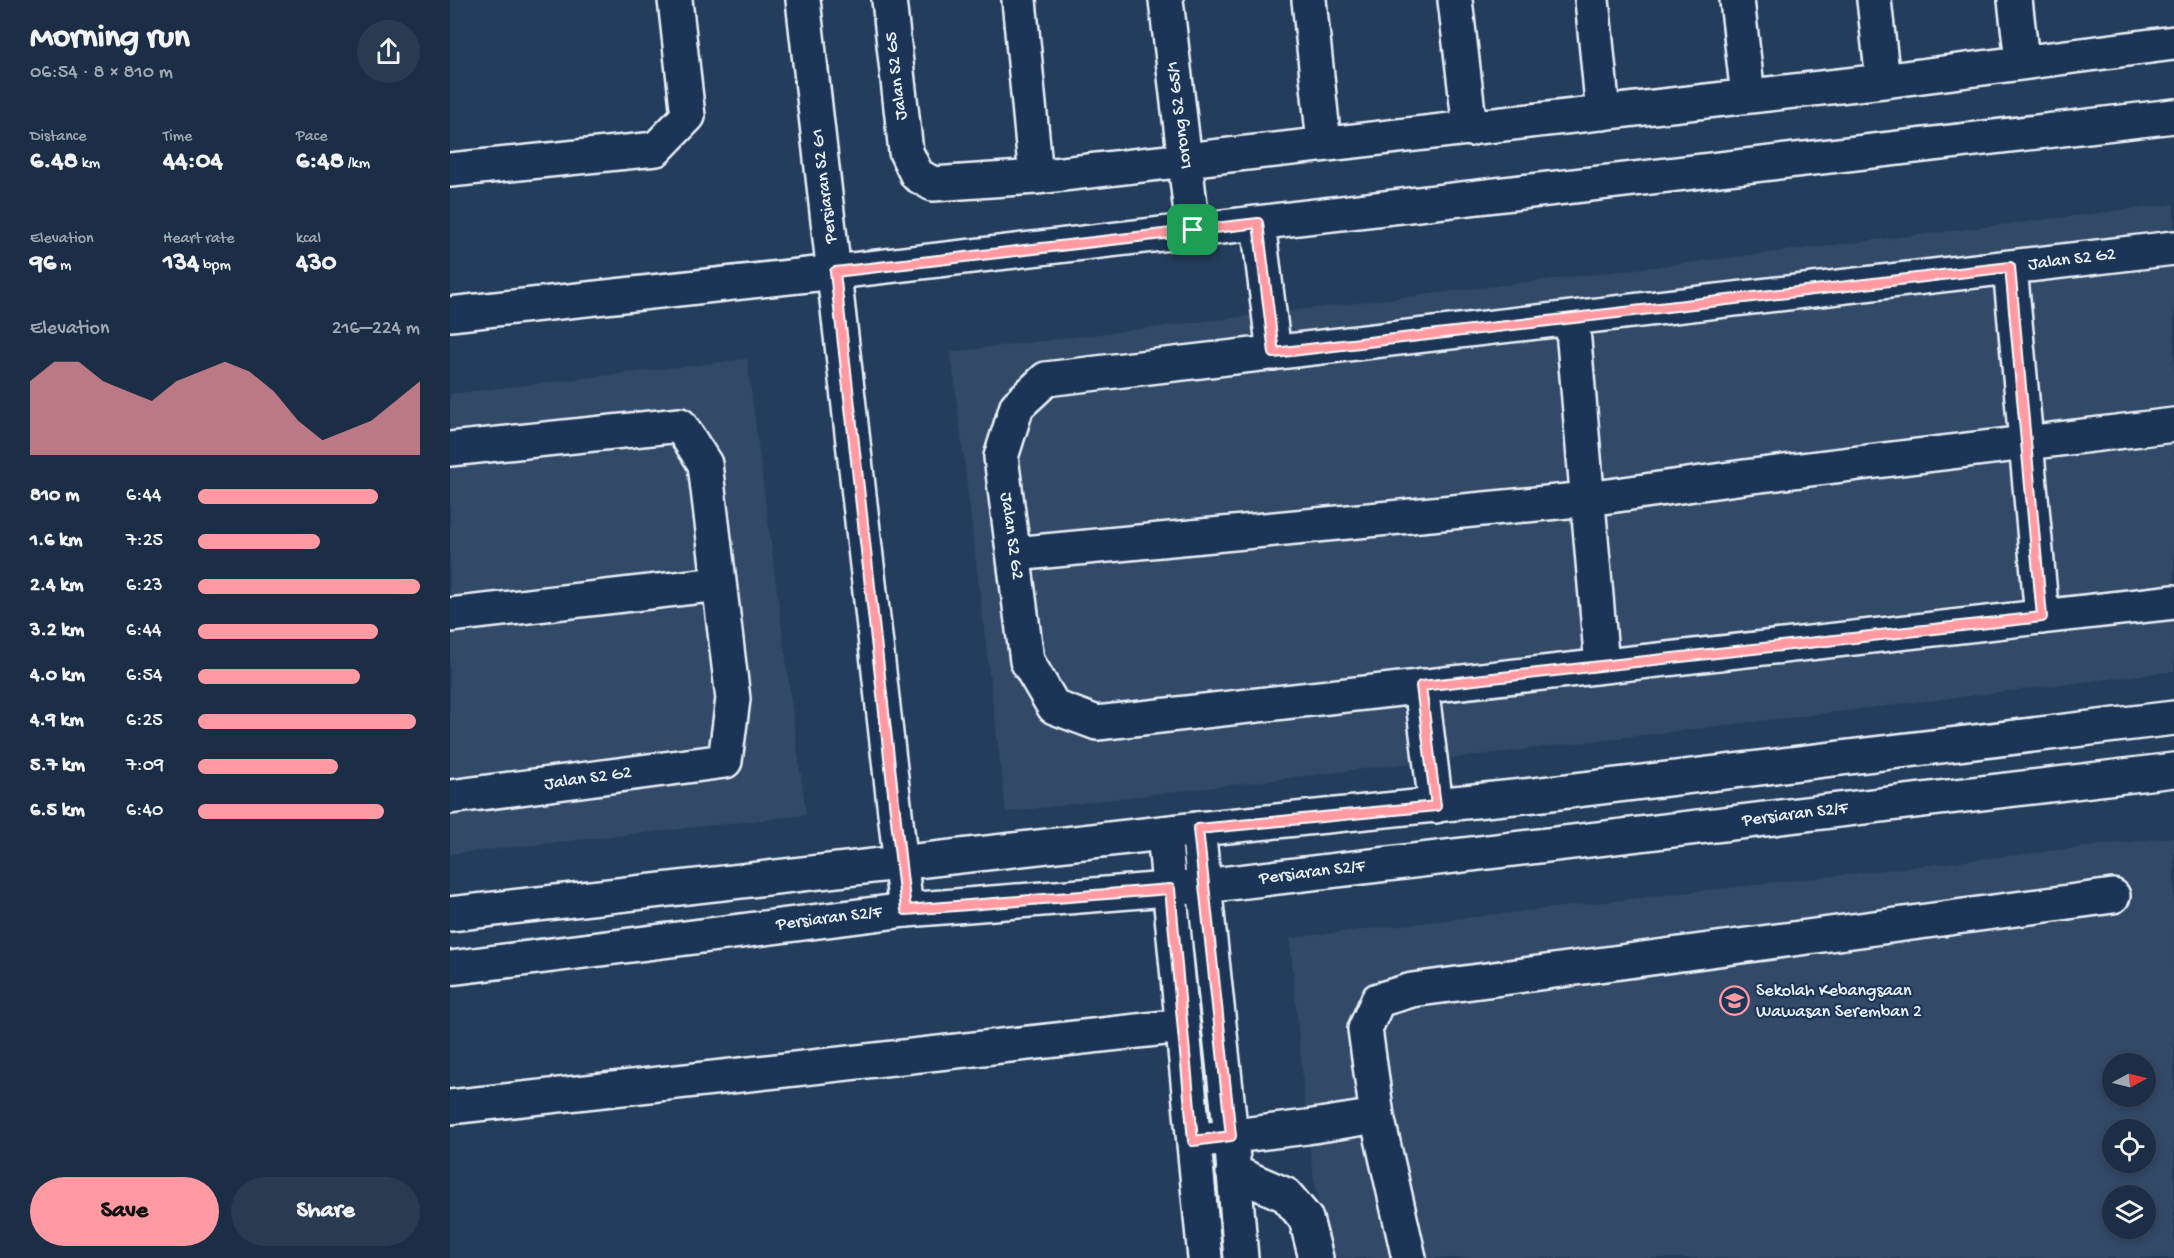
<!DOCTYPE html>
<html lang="en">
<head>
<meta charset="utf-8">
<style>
  body { margin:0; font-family:"Gochi Hand",sans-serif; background:#293a51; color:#f1f3f6; height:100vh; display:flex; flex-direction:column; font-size:22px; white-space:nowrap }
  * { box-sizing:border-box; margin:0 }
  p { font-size:20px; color:#a0a8b3 }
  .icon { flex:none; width:33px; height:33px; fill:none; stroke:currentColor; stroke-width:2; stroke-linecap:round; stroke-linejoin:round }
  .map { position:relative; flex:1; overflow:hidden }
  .sheet { display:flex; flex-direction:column; background:#1c2e46; width:450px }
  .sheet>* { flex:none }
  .needle { width:39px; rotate:83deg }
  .controls { position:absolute; left:1652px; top:1053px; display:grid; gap:12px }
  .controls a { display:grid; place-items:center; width:54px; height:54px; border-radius:50%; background:#1c2e46; box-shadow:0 3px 9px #0003,0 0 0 2px #3a4a5f; font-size:30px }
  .pin { position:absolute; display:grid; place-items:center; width:51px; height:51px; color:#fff; margin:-26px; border-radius:12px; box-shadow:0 3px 9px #0006 }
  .round { display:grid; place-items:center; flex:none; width:63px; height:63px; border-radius:32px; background:#293a51 }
  .summary { display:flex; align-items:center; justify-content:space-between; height:102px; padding:0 30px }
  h1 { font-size:33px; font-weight:700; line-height:45px }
  .figures { display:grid; grid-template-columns:repeat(3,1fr); gap:9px; height:102px; padding:6px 30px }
  .figures div { display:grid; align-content:center }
  .figures b { font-size:26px; font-weight:700 }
  .figures small { font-size:16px; font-weight:400 }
  .figures p { font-size:16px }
  .chart { height:168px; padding:12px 30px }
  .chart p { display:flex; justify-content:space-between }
  .chart svg { width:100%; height:108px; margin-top:6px; fill:#ff9aa2; opacity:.7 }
  .cta { display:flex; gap:12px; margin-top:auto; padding:12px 30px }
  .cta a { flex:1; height:69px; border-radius:36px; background:#ff9aa2; color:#111; font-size:24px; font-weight:700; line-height:69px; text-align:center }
  .cta a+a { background:#293a51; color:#f1f3f6 }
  ul { padding:0 30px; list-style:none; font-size:20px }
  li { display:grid; grid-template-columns:96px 72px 1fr; align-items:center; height:45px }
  li i { height:15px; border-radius:8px; background:#ff9aa2 }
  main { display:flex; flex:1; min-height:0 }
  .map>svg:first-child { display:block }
  .built { fill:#334a68; fill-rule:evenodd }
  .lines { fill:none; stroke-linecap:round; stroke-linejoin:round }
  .minor-casing { stroke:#e8f1f8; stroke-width:38 }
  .major-casing { stroke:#e8f1f8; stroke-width:38 }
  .minor { stroke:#1d3557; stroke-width:33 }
  .major { stroke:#1d3557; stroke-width:33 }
  .route-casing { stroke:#fff; stroke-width:12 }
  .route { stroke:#ff9aa2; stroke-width:8 }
  .labels { text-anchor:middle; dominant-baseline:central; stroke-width:4.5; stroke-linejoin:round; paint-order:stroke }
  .street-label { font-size:18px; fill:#e8f1f8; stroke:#1d3557 }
  .poi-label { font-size:18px; fill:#e8f1f8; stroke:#1d3557; text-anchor:start }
</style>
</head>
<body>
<main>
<section class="sheet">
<div class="summary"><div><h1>Morning run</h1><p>06:54 · 8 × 810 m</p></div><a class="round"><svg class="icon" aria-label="share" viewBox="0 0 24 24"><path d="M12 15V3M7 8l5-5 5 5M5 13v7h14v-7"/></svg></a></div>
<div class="figures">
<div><p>Distance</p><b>6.48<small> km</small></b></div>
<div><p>Time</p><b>44:04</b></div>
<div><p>Pace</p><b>6:48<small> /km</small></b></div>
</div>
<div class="figures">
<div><p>Elevation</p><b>96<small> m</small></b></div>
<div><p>Heart rate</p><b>134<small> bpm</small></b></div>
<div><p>kcal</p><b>430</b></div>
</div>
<div class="chart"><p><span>Elevation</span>216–224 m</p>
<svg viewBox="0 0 160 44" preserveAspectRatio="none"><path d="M0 44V14L10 6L20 6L30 14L40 18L50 22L60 14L70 10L80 6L90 10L100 18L110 30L120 38L130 34L140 30L150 22L160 14V44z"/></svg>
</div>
<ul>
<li><b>810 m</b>6:44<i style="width:81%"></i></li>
<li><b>1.6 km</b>7:25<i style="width:55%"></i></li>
<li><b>2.4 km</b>6:23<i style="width:100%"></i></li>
<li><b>3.2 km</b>6:44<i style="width:81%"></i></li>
<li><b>4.0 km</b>6:54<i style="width:73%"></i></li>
<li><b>4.9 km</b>6:25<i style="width:98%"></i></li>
<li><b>5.7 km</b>7:09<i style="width:63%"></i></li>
<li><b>6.5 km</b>6:40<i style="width:84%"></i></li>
</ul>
<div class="cta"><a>Save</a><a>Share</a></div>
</section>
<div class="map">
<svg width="1724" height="1258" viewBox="0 0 1724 1258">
  <rect width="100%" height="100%" fill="#253d5d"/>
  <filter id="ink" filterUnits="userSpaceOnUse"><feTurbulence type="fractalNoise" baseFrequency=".0167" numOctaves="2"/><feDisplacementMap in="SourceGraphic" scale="12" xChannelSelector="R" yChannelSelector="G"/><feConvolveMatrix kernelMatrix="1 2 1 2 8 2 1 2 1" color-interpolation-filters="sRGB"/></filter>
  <g filter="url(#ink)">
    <path class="built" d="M1724 204V671L556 812 501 352Z
      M297 359 356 815 0 854V394Z
      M1724 837V1258H879L864 1178 857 1127 840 938ZM1662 1064H1695V1096H1662ZM1662 1130H1695V1162H1662ZM1662 1196H1695V1228H1662Z"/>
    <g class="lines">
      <defs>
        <path id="minor" d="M353 0 456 910
          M439 0 456 152 467 175 483 184 586 177 1433 81 1724 43
          M569 0 586 177
          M716 0 743 230
          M859 0 874 143
          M1005 0 1020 129
          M1142 0 1153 113
          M1287 0 1298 96
          M1424 0 1433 81
          M1565 0 1572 61
          M0 170 206 149 238 116 225 0
          M808 223 824 353
          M1724 248 596 379 567 406 551 457 577 661 604 707 647 723 1724 602
          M1560 267 1592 617
          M0 314 385 272 1724 116
          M1122 318 1152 666
          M0 449 230 425 255 464 283 699 275 761 0 797
          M564 554 1138 499 1294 477 1724 425
          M0 615 269 584
          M971 686 986 806
          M748 829 781 1136 791 1258
          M714 833 755 1258
          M0 1107 733 1026
          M760 1139 857 1127 927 1116
          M783 1172 836 1195 856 1219 866 1258
          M959 1258 927 1116 915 1029 928 1000 962 990 1663 896"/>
        <path id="major" d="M0 914 748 829 1084 795 1724 718
          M0 968 456 910 754 886 1724 770"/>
      </defs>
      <use href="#minor" class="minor-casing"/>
      <use href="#major" class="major-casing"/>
      <use href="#minor" class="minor"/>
      <use href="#major" class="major"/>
    </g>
  </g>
  <g class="lines" filter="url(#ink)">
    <defs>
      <path id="route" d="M808 223 824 353 1560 267 1592 617 971 686 986 806 748 829 781 1136 743 1141 720 889 456 910 385 272Z"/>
    </defs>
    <use href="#route" class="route-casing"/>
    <use href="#route" class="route"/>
  </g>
  <defs>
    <symbol id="school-ring" viewBox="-11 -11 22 22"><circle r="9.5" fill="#1d3557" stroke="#ff9aa2" stroke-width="1.5"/><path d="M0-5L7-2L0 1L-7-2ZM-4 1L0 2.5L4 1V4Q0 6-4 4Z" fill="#ff9aa2"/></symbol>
  </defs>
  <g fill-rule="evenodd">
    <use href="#school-ring" x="1268" y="984" width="33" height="33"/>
  </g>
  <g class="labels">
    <g class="street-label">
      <text transform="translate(447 76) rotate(-97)">Jalan S2 G5</text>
      <text transform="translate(730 115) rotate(-97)">Lorong S2 G5/1</text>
      <text transform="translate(375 186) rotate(-97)">Persiaran S2 G1</text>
      <text transform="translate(1622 260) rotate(-7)">Jalan S2 G2</text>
      <text transform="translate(561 536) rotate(82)">Jalan S2 G2</text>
      <text transform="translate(138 779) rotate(-8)">Jalan S2 G2</text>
      <text transform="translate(1345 815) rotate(-7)">Persiaran S2/F</text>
      <text transform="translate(862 873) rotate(-7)">Persiaran S2/F</text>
      <text transform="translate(379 919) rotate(-7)">Persiaran S2/F</text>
    </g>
    <g class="poi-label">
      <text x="1306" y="991">Sekolah Kebangsaan<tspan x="1306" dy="21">Wawasan Seremban 2</tspan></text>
    </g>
  </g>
</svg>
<div class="controls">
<a><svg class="needle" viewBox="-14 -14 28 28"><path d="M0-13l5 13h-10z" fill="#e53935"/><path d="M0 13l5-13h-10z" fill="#a0a8b3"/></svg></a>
<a><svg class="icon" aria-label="locate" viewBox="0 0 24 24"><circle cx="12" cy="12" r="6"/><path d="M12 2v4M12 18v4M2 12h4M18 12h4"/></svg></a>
<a><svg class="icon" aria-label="layers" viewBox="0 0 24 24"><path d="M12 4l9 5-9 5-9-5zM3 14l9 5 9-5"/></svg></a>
</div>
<div class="pin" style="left:743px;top:230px;background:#1e9e55"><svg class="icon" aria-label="arrive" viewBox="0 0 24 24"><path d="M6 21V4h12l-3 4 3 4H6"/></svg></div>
</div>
</main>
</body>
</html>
